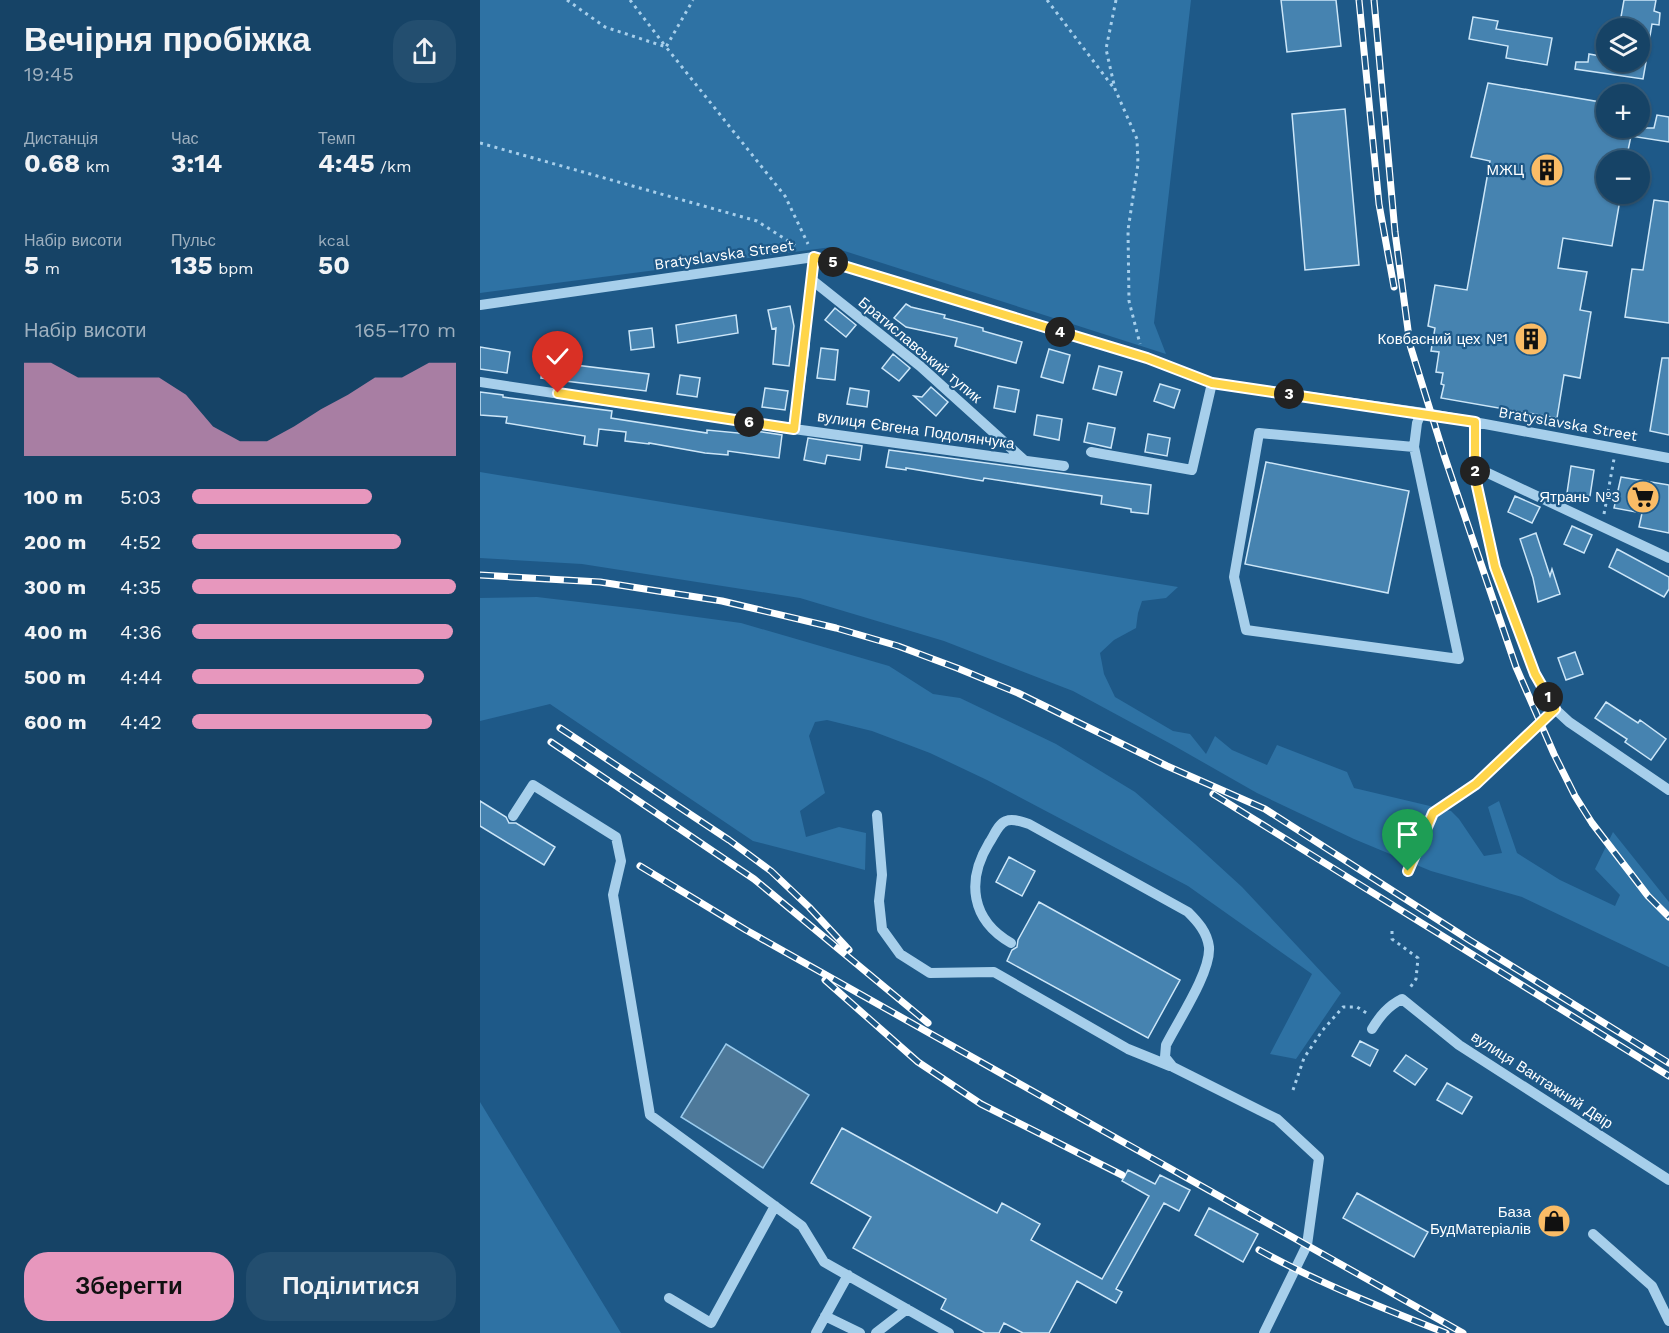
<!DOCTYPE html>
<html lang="uk">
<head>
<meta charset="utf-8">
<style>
  body { margin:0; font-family:"Work Sans",sans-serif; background:#234e6f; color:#f1f3f6; height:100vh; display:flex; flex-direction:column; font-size:22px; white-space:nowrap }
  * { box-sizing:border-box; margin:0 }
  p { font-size:20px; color:#9eb0bf }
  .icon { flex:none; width:33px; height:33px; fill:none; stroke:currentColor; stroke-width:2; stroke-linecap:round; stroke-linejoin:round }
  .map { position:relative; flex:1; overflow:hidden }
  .panel { display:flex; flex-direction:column; background:#164366; width:480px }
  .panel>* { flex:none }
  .tools { position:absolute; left:1116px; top:18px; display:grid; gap:12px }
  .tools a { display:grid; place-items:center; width:54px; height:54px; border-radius:50%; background:#164366; box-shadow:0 2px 4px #0004,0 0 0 2px #355c7a; font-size:30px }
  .pin { position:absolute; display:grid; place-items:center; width:51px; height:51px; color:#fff; margin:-62px -26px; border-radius:50% 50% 50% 0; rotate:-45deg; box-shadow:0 0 6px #0007 }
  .pin .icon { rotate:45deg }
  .km { position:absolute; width:30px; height:30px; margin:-15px; border-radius:50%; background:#222; color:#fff; font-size:16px; line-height:30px; text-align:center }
  .round { display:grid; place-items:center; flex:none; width:63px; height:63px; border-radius:24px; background:#234e6f }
  .headline { display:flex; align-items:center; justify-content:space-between; height:102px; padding:0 24px }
  h1 { font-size:33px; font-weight:700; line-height:45px }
  .metrics { display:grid; grid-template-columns:repeat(3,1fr); gap:9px; height:102px; padding:6px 24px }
  .metrics div { display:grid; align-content:center }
  .metrics b { font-size:26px; font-weight:700 }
  .metrics small { font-size:16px; font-weight:400 }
  .metrics p { font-size:16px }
  .chart { height:168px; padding:12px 24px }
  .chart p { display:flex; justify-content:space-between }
  .chart svg { width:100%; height:108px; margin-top:6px; fill:#e797bd; opacity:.7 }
  .primary-button { display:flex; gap:12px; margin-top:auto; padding:12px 24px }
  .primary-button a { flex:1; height:69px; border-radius:24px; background:#e797bd; color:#111; font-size:24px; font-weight:700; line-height:69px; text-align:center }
  .primary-button a+a { background:#234e6f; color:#f1f3f6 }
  ul { padding:0 24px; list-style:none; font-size:20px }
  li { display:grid; grid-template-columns:96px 72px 1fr; align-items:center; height:45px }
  li i { height:15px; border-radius:8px; background:#e797bd }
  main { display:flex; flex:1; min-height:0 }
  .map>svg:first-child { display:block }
  .green { fill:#2e72a4 }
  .water { fill:#4e799a; stroke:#9acbed; stroke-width:1.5 }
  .building { fill:#4683b0; stroke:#cce6f8; stroke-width:1.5 }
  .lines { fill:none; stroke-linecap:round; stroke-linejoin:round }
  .path { stroke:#a7cfeb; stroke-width:3; stroke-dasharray:3 4.5; stroke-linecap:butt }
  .minor { stroke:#a7cfeb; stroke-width:10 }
  .rail-casing { stroke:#fff; stroke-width:7 }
  .rail { stroke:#1e5988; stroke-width:4.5; stroke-dasharray:14; stroke-linecap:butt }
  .route-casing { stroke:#fff; stroke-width:12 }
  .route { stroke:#ffd54a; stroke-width:8 }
  .labels { text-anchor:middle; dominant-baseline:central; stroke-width:4.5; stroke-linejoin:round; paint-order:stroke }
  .poi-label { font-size:15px; fill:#fff; stroke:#1e5988; text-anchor:end }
  .street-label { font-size:15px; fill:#fff; stroke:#1e5988 }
</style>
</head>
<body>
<main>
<section class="panel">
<div class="headline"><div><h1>Вечірня пробіжка</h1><p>19:45</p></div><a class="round"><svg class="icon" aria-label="share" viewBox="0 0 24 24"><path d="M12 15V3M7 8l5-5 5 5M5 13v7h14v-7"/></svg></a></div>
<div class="metrics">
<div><p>Дистанція</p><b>0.68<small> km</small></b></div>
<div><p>Час</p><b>3:14</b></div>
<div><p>Темп</p><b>4:45<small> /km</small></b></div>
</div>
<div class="metrics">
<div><p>Набір висоти</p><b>5<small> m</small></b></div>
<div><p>Пульс</p><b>135<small> bpm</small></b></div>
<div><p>kcal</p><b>50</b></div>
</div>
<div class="chart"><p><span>Набір висоти</span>165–170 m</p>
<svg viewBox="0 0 160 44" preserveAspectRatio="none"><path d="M0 44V6L10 6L20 12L30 12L40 12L50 12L60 19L70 32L80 38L90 38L100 32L110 25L120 19L130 12L140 12L150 6L160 6V44z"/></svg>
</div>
<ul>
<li><b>100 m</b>5:03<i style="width:68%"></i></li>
<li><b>200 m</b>4:52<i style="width:79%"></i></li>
<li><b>300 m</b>4:35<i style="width:100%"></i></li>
<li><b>400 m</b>4:36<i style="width:99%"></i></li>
<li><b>500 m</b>4:44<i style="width:88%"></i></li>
<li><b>600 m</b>4:42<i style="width:91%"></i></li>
</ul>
<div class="primary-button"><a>Зберегти</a><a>Поділитися</a></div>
</section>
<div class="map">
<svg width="1189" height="1333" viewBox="0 0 1189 1333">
  <rect width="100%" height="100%" fill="#1e5988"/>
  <path class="green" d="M0 0H711L674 323 686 354 352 247 0 293Z
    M0 472 698 587 686 598 662 601 658 613 656 628 634 640 620 653 624 674 635 697 693 731 710 734 726 754 735 736 752 750 787 765 797 745 867 772 874 788 971 811 979 819 1004 856 1022 853 1008 807 1019 801 1037 853 1080 880 1135 906 1140 895 1115 869 1133 832 1189 902V967L1042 897 951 871 874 839 777 793 691 744 593 691 464 641 320 598 102 564 0 558Z
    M57 597 158 609 261 623 409 666 453 694 480 698 576 744 655 792 715 844 762 887 861 993 816 1059 790 1054 832 974 708 886 507 780 450 753 392 731 347 720 335 722 329 736 345 793 320 811 326 837 359 827 386 833 385 870 273 841 70 704 0 721V598Z
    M0 1102 141 1333H0Z"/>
  <path class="water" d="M246 1044 329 1095 283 1168 201 1117Z"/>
  <path class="building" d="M801 0H856L861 46 807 52Z
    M1144 0H1176L1174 11 1180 13 1179 25 1172 24 1167 54 1160 53V28H1139Z
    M993 17 1018 21 1016 29 1072 38 1067 65 1026 58 1028 46 989 39Z
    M1109 54 1126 57V62H1166L1163 79 1095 69 1096 62H1108Z
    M1008 83 1126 103V128H1174L1177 115 1189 117V142L1151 136 1146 160H1126V194H1141L1132 246 1083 238 1078 268 1107 272 1100 310 1111 312 1100 378 1084 375 1077 418 961 398 964 385 961 384 963 373 956 372 959 352 951 351 955 328 948 326 955 285 987 290 1010 161 991 157Z
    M865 109 879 265 825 270 812 114Z
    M1174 200 1189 202V323L1145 317 1152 269 1163 270Z
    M426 304 431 307 465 315 464 318 503 328V331L542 342 536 363 475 346 477 338 426 327 414 318Z
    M310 306 314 326 309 366 293 364 296 328 292 329 288 310Z
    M355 308 376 325 366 337 345 320Z
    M256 315 258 333 198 343 196 325Z
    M172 328 174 347 151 350 149 331Z
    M0 347 30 352 27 373 0 369Z
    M341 348 358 350 355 380 337 378Z
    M569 349 590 355 583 383 561 377Z
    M413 354 430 368 419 381 402 368Z
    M64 355 77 357V361L87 362V364L169 374 166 391 61 378Z
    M1182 358H1189V435L1170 431Z
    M619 366 642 372 636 395 613 389Z
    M200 375 220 378 217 397 197 394Z
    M680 384 700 390 694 408 674 401Z
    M518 386 539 390 535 412 514 408Z
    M451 387 468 402 456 416 434 396 442 397Z
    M285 388 308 391 305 410 282 407Z
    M370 388 389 391 387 407 367 404Z
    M0 392 23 395V397L132 411 131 418 227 433V430L268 434V430L302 435 299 458 248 451V455L225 453 169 443V444L145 441 146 432 119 429 117 446 104 444 105 436 26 423 27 417 0 415Z
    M557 415 582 419 579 440 554 435Z
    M608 423 635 428 631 448 604 442Z
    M668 434 690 438 687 456 665 452Z
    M328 438 382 446 380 460 347 455 345 464 324 460Z
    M409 450 671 485 668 514 651 512V509L621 504 622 496 504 478 503 481 426 468V470L406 467Z
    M786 462 929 491 908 593 765 564Z
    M1091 466 1114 470 1110 496 1087 493Z
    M1141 477 1189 485V533L1159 527 1162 513 1134 508Z
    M1035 496 1060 507 1052 523 1028 512Z
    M1092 526 1112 535 1104 553 1084 544Z
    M1056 533 1070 576 1072 569 1080 594 1058 602 1053 578 1040 539Z
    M1137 549 1189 577V589L1184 597 1129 567Z
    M1095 652 1103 674 1086 680 1078 658Z
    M1126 702 1158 723 1160 720 1186 739 1171 760 1145 742 1147 739 1115 718Z
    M0 801 26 817 29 823H36L75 847 64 865 0 826Z
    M529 857 555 871 542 896 516 882Z
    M559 902 700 980 668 1038 527 961 532 950 537 947 538 940Z
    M880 1041 898 1050 890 1066 872 1056Z
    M926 1055 947 1069 935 1085 914 1071Z
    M967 1083 992 1097 982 1114 957 1100Z
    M362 1128 517 1213 522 1203 560 1224 551 1240 622 1279 669 1196 642 1181 648 1170 675 1184 680 1175 710 1190 699 1211 684 1203 636 1289 642 1292 636 1303 597 1281 569 1333H543L524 1323 519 1333H505L461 1309 466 1299 373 1248 391 1217 331 1183Z
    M877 1193 948 1232 934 1257 863 1218Z
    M729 1208 778 1234 763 1262 715 1235Z"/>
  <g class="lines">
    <path class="path" d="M87 0 125 27 186 47 305 196 328 244
      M150 0 186 47 213 0
      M567 0 633 87
      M636 0 626 49 635 89 657 139 658 164 648 230 649 301 660 344
      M0 143 277 221 316 246
      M326 332 331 294
      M1124 514 1134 459
      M928 871 953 813 996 784 1068 717
      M912 931V939L938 958 936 979 929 989
      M813 1090 824 1058 842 1031 863 1007H877L888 1014"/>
    <path class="minor" d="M334 257 332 280 440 366 544 460
      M0 305 334 257 667 358 732 383 951 414 1189 458
      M0 382 314 429 584 466
      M995 422V467L997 486 1015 567 1055 674 1075 709 1089 722 1189 790
      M314 429 325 345
      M934 447 779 433 754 577 766 630 979 659 934 447 937 423 941 413
      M611 452 712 470 732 383
      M995 467 1189 558
      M397 815 402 875 399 901 402 929 420 954 450 973 514 972 648 1049 690 1066
      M33 816 53 785 136 837 141 861 133 895 170 1115 322 1226 344 1262 469 1333
      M531 943C491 920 486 881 509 843 514 836 518 824 526 821 533 818 542 822 549 824L708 912C718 922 727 932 729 947 731 972 698 1021 686 1045L685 1057 693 1067 797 1119 839 1158 827 1245 784 1333
      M892 1029C900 1016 908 1006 922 999L979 1045 1189 1180
      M1113 1234 1172 1286 1189 1321
      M189 1298 231 1323 295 1206
      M345 1316 380 1333
      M336 1333 368 1275
      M396 1333 427 1309"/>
    <defs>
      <path id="rail" d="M879 0 899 204 914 287
        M894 0 915 232 930 345 964 455 1036 667 1074 754 1095 796 1112 823 1168 896 1189 917
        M0 575 120 582 242 601 356 628 418 646 477 668 538 693 687 766 785 809 991 941 1189 1063
        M80 728 249 840 291 871 329 907 369 950
        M71 742 274 879 448 1023
        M733 794 1189 1076
        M160 866 266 930 983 1333
        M345 980 438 1062 501 1104 642 1175
        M779 1250C839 1283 902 1308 966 1333"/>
    </defs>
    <use href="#rail" class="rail-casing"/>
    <use href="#rail" class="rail"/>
  </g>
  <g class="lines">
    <defs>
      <path id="route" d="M78 393 314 429 334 257 667 358 732 383 995 422V467L997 486 1015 567 1055 674 1075 709 996 784 953 813 928 871"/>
    </defs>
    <use href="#route" class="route-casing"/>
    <use href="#route" class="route"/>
  </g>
  <defs>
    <symbol id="building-disc" viewBox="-11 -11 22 22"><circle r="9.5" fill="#fabc66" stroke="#1e5988"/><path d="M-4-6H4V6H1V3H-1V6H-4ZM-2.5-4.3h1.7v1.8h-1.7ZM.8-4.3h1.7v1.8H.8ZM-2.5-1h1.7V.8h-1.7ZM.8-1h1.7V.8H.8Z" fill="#111"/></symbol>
    <symbol id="supermarket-disc" viewBox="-11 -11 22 22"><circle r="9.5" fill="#fabc66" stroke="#1e5988"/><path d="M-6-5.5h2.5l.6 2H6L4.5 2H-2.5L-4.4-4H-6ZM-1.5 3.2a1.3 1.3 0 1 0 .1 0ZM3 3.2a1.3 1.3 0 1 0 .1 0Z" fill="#111"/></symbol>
    <symbol id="shop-disc" viewBox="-11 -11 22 22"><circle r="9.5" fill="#fabc66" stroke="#1e5988"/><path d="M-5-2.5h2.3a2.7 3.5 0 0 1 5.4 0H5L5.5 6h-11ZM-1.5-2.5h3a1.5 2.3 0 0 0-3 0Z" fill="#111"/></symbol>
  </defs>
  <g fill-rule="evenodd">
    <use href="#building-disc" x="1048" y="151" width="38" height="38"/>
    <use href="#building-disc" x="1032" y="320" width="38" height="38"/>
    <use href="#supermarket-disc" x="1144" y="478" width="38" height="38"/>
    <use href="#shop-disc" x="1055" y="1202" width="38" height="38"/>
  </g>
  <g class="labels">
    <g class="poi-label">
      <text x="1044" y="170">МЖЦ</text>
      <text x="1028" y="339">Ковбасний цех №1</text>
      <text x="1140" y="497">Ятрань №3</text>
      <text x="1051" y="1212">База<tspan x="1051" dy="17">БудМатеріалів</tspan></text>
    </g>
    <g class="street-label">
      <text transform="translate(244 255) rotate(-8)">Bratyslavska Street</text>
      <text transform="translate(440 350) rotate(40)">Братиславський тупик</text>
      <text transform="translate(1088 424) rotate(10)">Bratyslavska Street</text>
      <text transform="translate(436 430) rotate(8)">вулиця Євгена Подолянчука</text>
      <text transform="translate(1062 1080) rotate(33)">вулиця Вантажний Двір</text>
    </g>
  </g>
</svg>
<div class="tools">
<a><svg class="icon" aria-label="layers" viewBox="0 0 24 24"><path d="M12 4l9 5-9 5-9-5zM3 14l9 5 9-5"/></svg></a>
<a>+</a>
<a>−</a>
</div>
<div class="pin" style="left:928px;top:871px;background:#1e9e55"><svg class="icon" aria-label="arrive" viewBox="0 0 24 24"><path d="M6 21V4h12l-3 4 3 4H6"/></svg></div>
<div class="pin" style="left:78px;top:393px;background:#d93025"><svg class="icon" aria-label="check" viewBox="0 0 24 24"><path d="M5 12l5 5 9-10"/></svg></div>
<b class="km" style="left:1068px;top:697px">1</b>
<b class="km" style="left:995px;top:471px">2</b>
<b class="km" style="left:809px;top:394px">3</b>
<b class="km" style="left:580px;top:332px">4</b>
<b class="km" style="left:353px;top:262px">5</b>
<b class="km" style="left:269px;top:422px">6</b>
</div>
</main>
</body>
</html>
